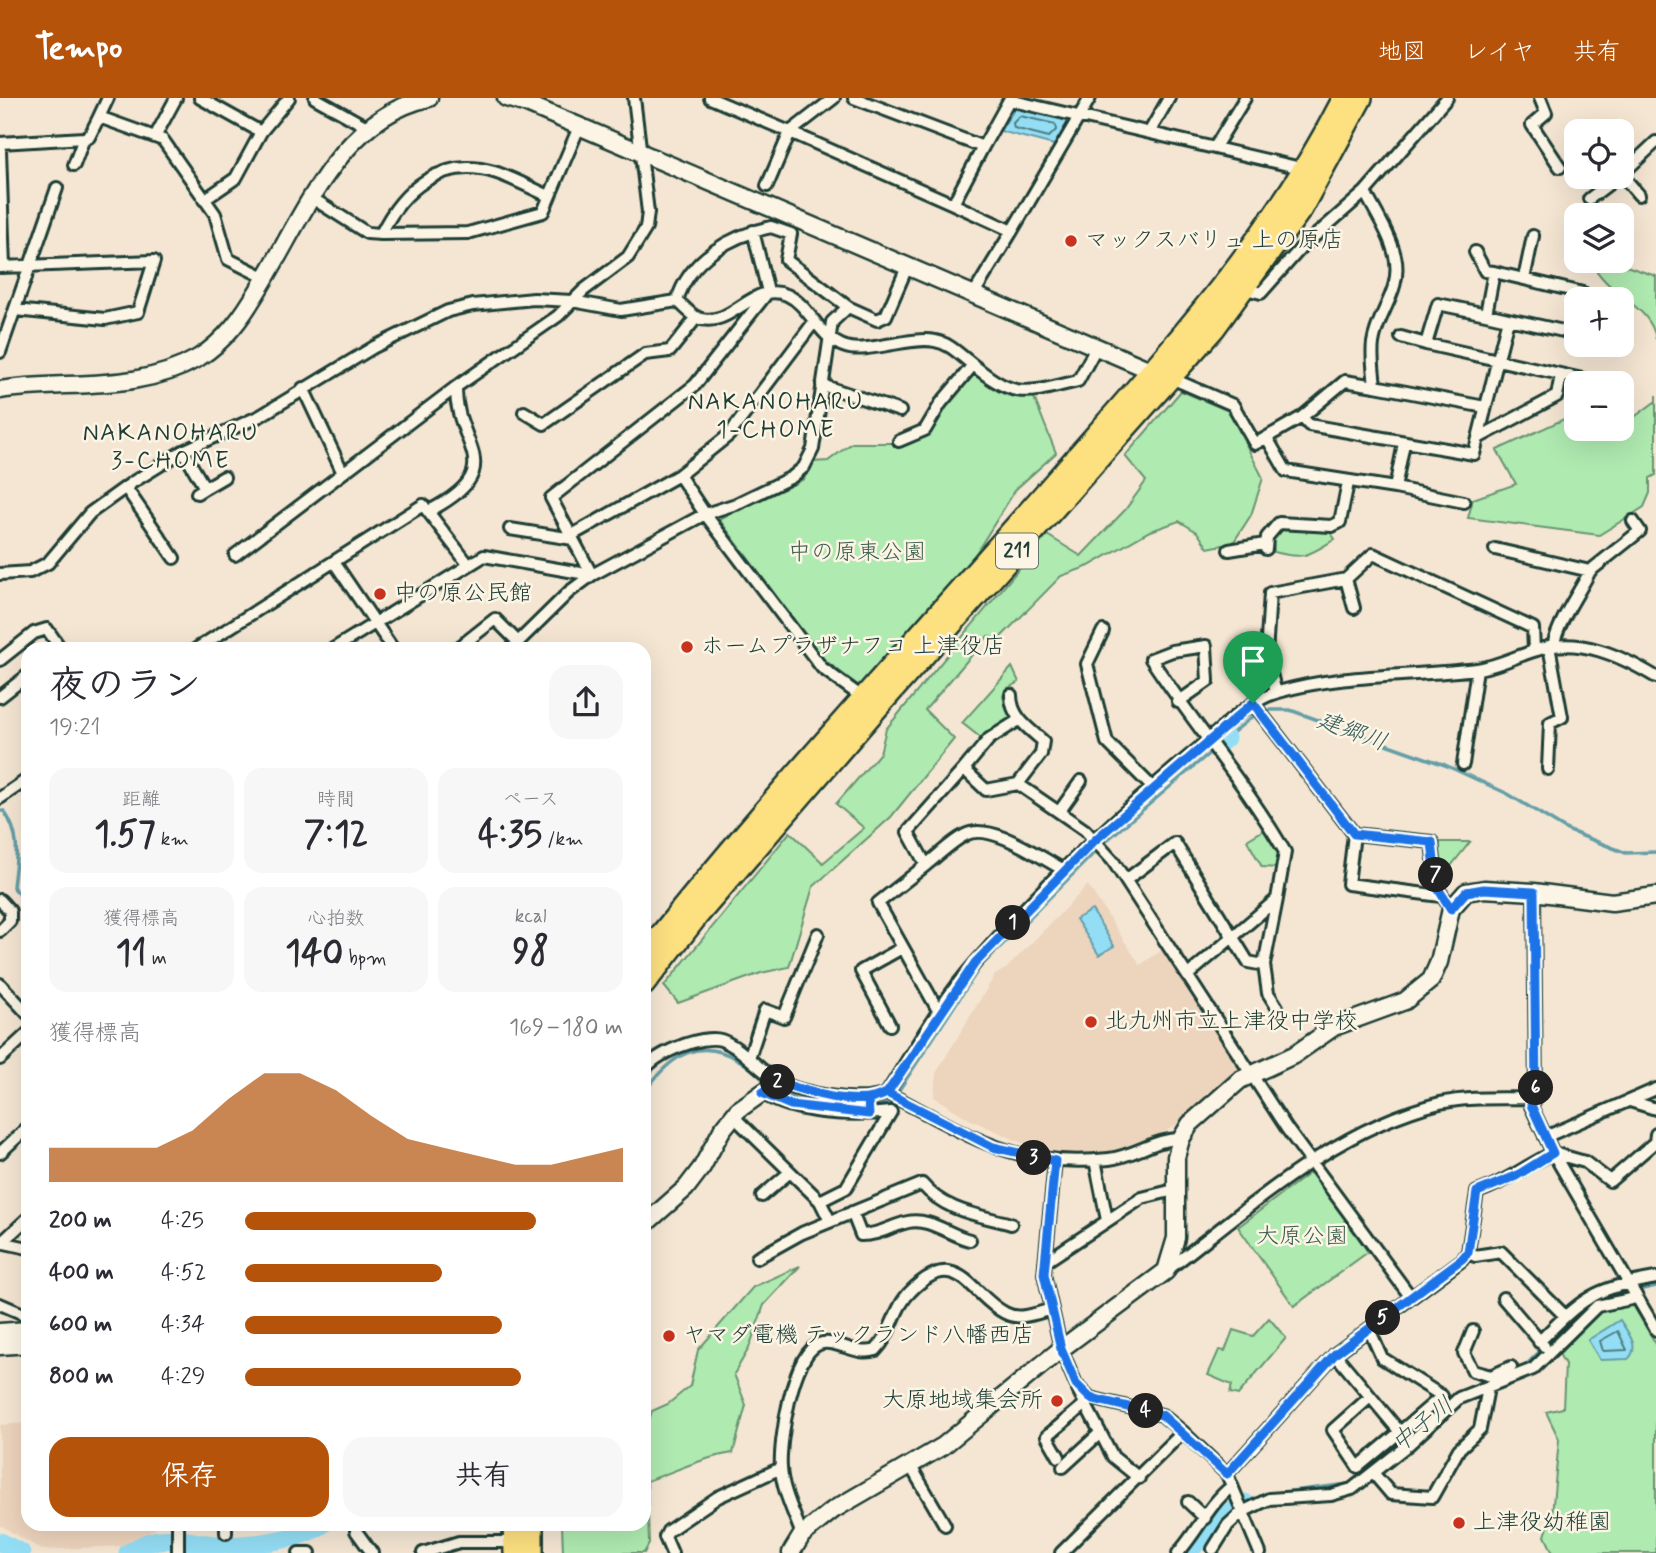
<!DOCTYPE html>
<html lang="ja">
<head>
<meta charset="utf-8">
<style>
  body { margin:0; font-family:Mynerve,"Klee One",sans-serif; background:#f7f7f7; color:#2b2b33; height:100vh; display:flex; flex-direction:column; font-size:26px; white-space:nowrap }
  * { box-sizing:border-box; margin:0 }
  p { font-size:23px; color:#7c7c81 }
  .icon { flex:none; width:38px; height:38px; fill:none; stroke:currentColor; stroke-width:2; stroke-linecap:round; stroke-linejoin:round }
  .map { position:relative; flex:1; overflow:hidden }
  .side { position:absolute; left:21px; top:544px; width:630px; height:889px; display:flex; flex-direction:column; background:#fff; border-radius:21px; box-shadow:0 7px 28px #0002 }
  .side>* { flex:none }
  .tools { position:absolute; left:1564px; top:21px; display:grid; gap:14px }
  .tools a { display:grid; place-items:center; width:70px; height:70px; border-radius:14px; background:#fff; box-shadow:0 7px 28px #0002; font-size:35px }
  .pin { position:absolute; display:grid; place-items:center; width:60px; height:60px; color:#fff; margin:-72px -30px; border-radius:50% 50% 50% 0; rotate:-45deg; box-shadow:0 0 7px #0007 }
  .pin .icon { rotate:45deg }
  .km { position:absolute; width:35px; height:35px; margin:-18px; border-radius:50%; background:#222; color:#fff; font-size:19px; line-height:35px; text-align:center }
  .round { display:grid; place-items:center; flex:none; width:74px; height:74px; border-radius:21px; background:#f7f7f7 }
  .overview { display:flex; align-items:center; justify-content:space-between; height:119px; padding:0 28px }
  h1 { font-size:38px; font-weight:800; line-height:52px }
  .figures { display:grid; grid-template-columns:repeat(3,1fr); gap:10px; height:119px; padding:7px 28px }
  .figures div { display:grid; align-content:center; border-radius:18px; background:#f7f7f7; text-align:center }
  .figures b { font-size:35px; font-weight:800 }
  .figures small { font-size:19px; font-weight:400 }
  .figures p { font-size:19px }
  .chart { height:196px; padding:14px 28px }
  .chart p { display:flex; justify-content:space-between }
  .chart svg { width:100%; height:126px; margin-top:7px; fill:#b45309; opacity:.7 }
  .action { display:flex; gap:14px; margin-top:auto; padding:14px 28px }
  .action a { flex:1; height:80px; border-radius:21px; background:#b45309; color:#fff; font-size:28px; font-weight:800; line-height:80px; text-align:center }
  .action a+a { background:#f7f7f7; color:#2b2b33 }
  ul { padding:0 28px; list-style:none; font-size:23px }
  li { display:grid; grid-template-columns:112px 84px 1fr; align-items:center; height:52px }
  li i { height:18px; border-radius:9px; background:#b45309 }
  header { display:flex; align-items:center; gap:42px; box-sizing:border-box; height:98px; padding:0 35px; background:#b45309; color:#fff }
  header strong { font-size:33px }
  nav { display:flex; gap:38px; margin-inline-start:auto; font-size:24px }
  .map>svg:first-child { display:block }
  .built { fill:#edd4bd }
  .green { fill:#afeab0; stroke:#679472; stroke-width:2 }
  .water { fill:#94def5; stroke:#659ea8; stroke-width:2 }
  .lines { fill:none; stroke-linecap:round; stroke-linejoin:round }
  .shore { stroke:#4e7d81; stroke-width:2 }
  .stream { stroke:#659ea8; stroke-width:3.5 }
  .river { stroke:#94def5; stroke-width:19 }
  .street-casing { stroke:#1f3d34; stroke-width:16 }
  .secondary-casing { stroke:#1f3d34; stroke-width:21 }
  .highway-casing { stroke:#1f3d34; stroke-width:26 }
  .street { stroke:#fcf5e5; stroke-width:10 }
  .secondary { stroke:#fcf5e5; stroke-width:16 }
  .highway { stroke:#fde080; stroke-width:21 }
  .route-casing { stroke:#fff; stroke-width:14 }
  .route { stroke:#1a73e8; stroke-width:9 }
  .poi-dot { fill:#c8321e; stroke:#fcf5e5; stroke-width:2.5 }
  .labels { text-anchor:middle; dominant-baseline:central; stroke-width:5; stroke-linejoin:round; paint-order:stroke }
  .shield { fill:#fcf5e5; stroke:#617469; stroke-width:2 }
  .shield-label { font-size:21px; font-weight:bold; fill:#1f3d34 }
  .poi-label { font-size:23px; fill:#1f3d34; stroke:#fcf5e5; text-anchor:start }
  .park-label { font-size:23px; fill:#3c604d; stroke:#fcf5e5 }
  .neighbourhood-label { font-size:24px; letter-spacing:2px; fill:#1f3d34; stroke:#fcf5e5 }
  .water-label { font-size:24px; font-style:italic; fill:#365d5b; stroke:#fcf5e5 }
</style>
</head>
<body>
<header>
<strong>Tempo</strong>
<nav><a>地図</a><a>レイヤ</a><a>共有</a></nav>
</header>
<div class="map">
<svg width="1656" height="1455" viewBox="0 0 1656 1455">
  <rect width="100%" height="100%" fill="#f5e6d3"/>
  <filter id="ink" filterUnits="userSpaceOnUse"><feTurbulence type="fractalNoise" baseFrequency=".0143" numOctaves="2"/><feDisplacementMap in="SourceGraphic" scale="14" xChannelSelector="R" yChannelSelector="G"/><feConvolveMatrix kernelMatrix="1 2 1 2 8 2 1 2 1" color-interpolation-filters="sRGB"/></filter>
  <g filter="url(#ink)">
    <path class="built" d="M1088 787 1140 867 1165 850 1246 971 1195 1014 1156 1040 1119 1053 1049 1057 969 1021 934 999 936 975 995 877 1007 870Z
      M28 1325V1426H154L155 1431 121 1448 42 1452 0 1427V1327Z"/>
    <path class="green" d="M1591 163H1611L1656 178V242C1652 207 1607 198 1591 163Z
      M973 271C992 288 1007 297 1033 297L1056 355 1016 391 968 468 859 588 822 560 719 421 804 381 812 364 828 363 852 345H899L926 334 943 306Z
      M1181 293 1229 313 1263 380 1251 417 1233 445 1208 450 1197 434 1179 423 1148 434 1089 468 1061 478 998 542 988 538 925 612 954 641 891 719 813 789 789 869 761 875 678 905 664 888 790 734 823 765 864 730 836 706 880 655 886 631 1047 437 1081 458 1125 412 1146 383 1125 358Z
      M1656 297V377L1650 380V395L1644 409 1599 437 1468 420 1473 401 1516 386 1497 352 1577 315V331H1605L1610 337 1656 303Z
      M1282 432 1330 434 1335 441C1309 457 1305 462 1274 454L1273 439Z
      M1012 569 1019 584 1005 592 1003 599 1014 621 981 640 962 625Z
      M1267 730 1280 754 1278 770 1262 769 1247 742Z
      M1440 744H1470L1443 778 1439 758Z
      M1312 1073 1368 1154 1294 1208 1238 1129Z
      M800 1168 764 1207 749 1250 734 1276 746 1307 733 1355C704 1359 676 1373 647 1383L649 1446 644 1455H563L562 1426H644V1326L648 1325 652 1313 668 1306 690 1288 698 1252 753 1189Z
      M1619 1207H1633L1656 1246V1455H1553L1545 1438 1552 1417 1559 1341 1546 1314 1563 1310 1565 1266 1559 1256 1599 1214Z
      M1269 1220 1286 1240 1238 1297 1230 1295 1232 1287 1208 1277 1219 1252 1225 1253 1233 1232 1253 1238Z"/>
    <path class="water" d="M1016 9 1066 22 1068 26 1054 47 1000 33Z
      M1092 812 1114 848 1099 857 1076 821Z
      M1620 1222C1628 1235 1641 1249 1628 1261L1600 1262 1588 1242Z"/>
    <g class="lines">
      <path class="shore" d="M1020 18 1055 26 1057 31 1049 39 1014 30 1013 25Z
        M1618 1233 1627 1252 1603 1253 1600 1243Z"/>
      <path class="stream" d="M1226 640 1261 612H1290L1445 667 1508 696 1567 732 1626 755 1656 754
        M0 713H4C22 739 16 760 13 789L25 802 28 801
        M644 995C670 957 699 937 742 964 756 973 766 986 780 994 804 1009 866 1014 891 1004L980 869 1106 743 1213 652
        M1513 1274 1526 1267 1587 1207 1599 1201 1656 1188
        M1245 1405 1268 1396 1348 1386 1425 1324"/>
      <path class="river" d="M1217 648 1226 640
        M0 1444 21 1455
        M128 1455C136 1451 145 1445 153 1443 173 1438 197 1446 218 1447 247 1449 300 1442 323 1426
        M1188 1455 1216 1423 1245 1405"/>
      <defs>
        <path id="street" d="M108 0 99 19 163 42 215 116 228 161 266 180
          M200 0 261 34
          M315 0 367 29
          M710 0 790 34 834 0
          M854 0 983 49 953 106 1012 133 973 197
          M1540 0 1546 15 1532 27 1560 69
          M1009 2 1305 71
          M1150 33 1169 0
          M156 37 176 0
          M0 45 84 40
          M983 49 1009 2
          M1215 49 1245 0
          M0 52 4 169
          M74 67 84 40 89 39 99 19
          M1622 76 1656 44
          M1622 77 1639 97
          M767 88 790 34 953 106
          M312 100 367 135 381 136 468 135 543 114 579 29
          M1589 101 1618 79
          M204 102 236 80 261 34 289 0
          M1012 133 1090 0
          M381 136C402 92 442 58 494 74 513 80 531 90 549 98
          M1475 154 1485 173 1494 174
          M0 169 154 163 138 214 105 221 15 212
          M1524 181 1583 195 1587 201
          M1246 191 1261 195 1300 151 1365 94 1447 0
          M677 203C689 161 730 138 771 129L791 136 786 162 848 209 877 222 886 218 907 169
          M1486 216 1438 206 1426 246 1600 285
          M1508 221 1577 236
          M1401 239 1426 246
          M0 254 57 90
          M1171 280 1233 307 1255 346 1302 319 1345 283 1375 288C1374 275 1371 259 1373 245 1377 215 1403 192 1395 158 1390 136 1375 114 1365 94
          M822 287 900 313
          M1375 288 1485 309
          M303 290 343 375
          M524 314 544 326 645 256 670 253 697 219
          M1302 319 1309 327 1474 356 1508 221 1486 216 1494 174 1524 181 1533 138
          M1267 340 1286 373 1395 390
          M1478 340 1557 298 1561 277
          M899 343 925 332 941 305 973 267
          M1404 345 1395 390 1464 404
          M183 353 205 390 197 395
          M679 377 705 416 822 570 866 602
          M126 390 174 460
          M205 390 224 379
          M429 413C513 369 454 348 456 289
          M510 431 573 441
          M572 437 679 377 729 337 814 224
          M1266 451 1267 439 1279 425 1332 428 1340 424 1348 385
          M1495 451 1590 473C1578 497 1559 522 1553 548
          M1229 452 1265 446
          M235 457 456 289 558 218 584 192 628 159 646 130 648 114 634 0
          M334 464 393 551
          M1590 473 1640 433 1633 423
          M0 476 30 474 48 465 90 415 133 384 183 353 260 318 374 249 448 213 473 207 534 201 572 203 621 212 677 203C684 208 691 217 698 220 731 232 753 182 787 197 810 207 819 241 846 249 865 256 911 238 935 243 948 245 957 254 967 262 1014 301 1021 297 1078 283L1097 248
          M592 477 551 400 695 287 768 194 753 133
          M1346 481 1354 510
          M1103 533 1087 566 1107 644 1152 689
          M196 551 423 407 468 466
          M333 551 484 458 592 477
          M457 551 495 521 518 544
          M511 551 569 494 592 477 705 416 736 406 792 379 804 369 813 351 832 224 848 209
          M0 562 34 535 47 531 61 551
          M1276 595 1266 556 1270 495 1346 481 1373 456 1533 530 1534 552
          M1011 597C1011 619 1028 630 1043 643L1041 656 1018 686
          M0 599 28 577
          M1178 604 1208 583 1206 548 1172 553 1151 561C1194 627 1246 686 1285 754L1277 801 1188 877
          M1253 605 1354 736 1432 744 1437 789 1451 811
          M1019 622 989 641 964 671 986 692 1018 686 1085 732 1113 763 1287 1031 1410 1198
          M1463 666 1477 571
          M1548 671 1550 625 1562 619 1549 548
          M0 700 28 681
          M1059 714 1081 683
          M1354 736 1348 786 1441 798
          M926 767C939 757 951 744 965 737 990 723 1041 760 1064 772
          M1126 782 1175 745 1248 864 1264 867 1277 801
          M1534 794 1536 1000 1531 1008 1553 1055 1656 1232
          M0 802 10 813V823L0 833
          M1264 867 1268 895 1277 909
          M0 886 28 916
          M939 914 878 805 926 767 908 734 964 671
          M890 927 861 873 902 850
          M749 960 765 912 784 919 818 836
          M0 961 28 935
          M644 973C652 956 703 936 721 942 743 950 758 972 778 983 800 996 864 1007 887 995 915 951 941 903 976 864 1041 789 1116 719 1193 655 1219 634 1245 604 1278 594 1344 575 1410 579 1477 571 1499 568 1516 558 1537 552 1579 538 1621 558 1656 579
          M762 995C796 1017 852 1018 891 1014L846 1090 820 1103
          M887 995C970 1037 1012 1071 1109 1061 1135 1058 1156 1040 1181 1041
          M1630 1003 1656 1011
          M733 1018 820 1103 830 1123
          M1545 1039 1656 991
          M0 1055 28 1029
          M1095 1062 1107 1122
          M1055 1063 1044 1176 1061 1251 1076 1286 1090 1300 1162 1317 1183 1334 1227 1376 1260 1455
          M762 1098 790 1074
          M852 1114 861 1137C880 1137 890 1128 908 1124 929 1119 951 1138 970 1142
          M0 1144 28 1150
          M1 1145 28 1120
          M1468 1154 1475 1158 1501 1154 1565 1218
          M757 1160 802 1135 922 1086C944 1113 979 1117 1011 1126
          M1045 1164 1142 1100 1174 1092
          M1166 1173C1250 1109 1334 1031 1440 1005 1470 998 1506 1001 1536 1000
          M1503 1200 1544 1248
          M0 1206 28 1218
          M1369 1231 1382 1260 1442 1298 1400 1334
          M1473 1233 1464 1255 1473 1273 1491 1278 1511 1269
          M1539 1244C1584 1199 1592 1191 1656 1180
          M1335 1256 1400 1334 1358 1369 1333 1332 1370 1299
          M1078 1292 1113 1359 1139 1380
          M1059 1359 1047 1338 1084 1307
          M910 1367 945 1427
          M1063 1369 1099 1336
          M1227 1376 1335 1256 1462 1162 1468 1154 1477 1094C1505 1085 1527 1067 1553 1055L1585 1064 1610 1083 1655 1044 1656 1036
          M1374 1376 1391 1396 1432 1399 1459 1351 1480 1331 1488 1290
          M1188 1404 1205 1420
          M178 1426V1455
          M226 1426V1435
          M356 1433 372 1455
          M802 1437C795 1417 782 1392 781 1370 779 1345 792 1256 819 1246 837 1240 855 1259 876 1252 892 1236 894 1209 911 1193 958 1146 971 1198 1005 1215 1019 1223 1037 1215 1052 1211
          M1213 1451 1228 1427 1242 1414 1269 1401 1331 1397 1352 1391 1409 1346 1459 1300 1533 1271 1597 1208 1636 1200
          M299 1455H310
          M423 1455 459 1444H515
          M672 1455 665 1439 668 1433 718 1399 781 1370
          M1061 1455 1183 1334
          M1178 1455C1197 1434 1209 1406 1231 1389"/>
        <path id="secondary" d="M506 0 527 6 1162 277
          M0 292C66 282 138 295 198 260 226 243 244 216 260 189 303 119 340 19 429 0
          M644 1127 686 1090 702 1069 722 1032 738 1012 765 993
          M0 1234 28 1232
          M0 1248 28 1246
          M791 1455 802 1437 833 1412 943 1348 1061 1251 1166 1173 1176 1140V1059L1181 1041 1190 1026 1240 982 1294 957 1334 929 1405 903 1431 882 1439 864 1451 811 1466 794 1484 791 1534 794 1612 804 1656 798"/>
        <path id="highway" d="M644 858C781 686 931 527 1075 361 1176 246 1274 138 1344 0
          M644 886 697 818 876 611 1214 230 1301 111 1361 0
          M514 1426 515 1455
          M532 1426V1455"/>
      </defs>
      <use href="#street" class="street-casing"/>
      <use href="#secondary" class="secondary-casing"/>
      <use href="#highway" class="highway-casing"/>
      <use href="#street" class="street"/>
      <use href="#secondary" class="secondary"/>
      <use href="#highway" class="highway"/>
    </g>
  </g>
  <g class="lines" filter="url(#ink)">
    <defs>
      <path id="route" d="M1253 605 1094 743 975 865 887 995C857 1011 809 994 778 984L762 995 791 1007 869 1016 868 1002 887 995 993 1049 1055 1063 1044 1176 1061 1251 1076 1286 1090 1300 1162 1317 1227 1376 1335 1256 1462 1161 1468 1154 1477 1094 1516 1078 1553 1055 1531 1007 1536 1000 1534 794 1484 791 1466 794 1451 811 1437 789 1432 744 1354 736 1253 605"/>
    </defs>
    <use href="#route" class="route-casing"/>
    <use href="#route" class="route"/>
  </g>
  <g class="poi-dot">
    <circle cx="1071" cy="143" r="7"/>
    <circle cx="380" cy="496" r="7"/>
    <circle cx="687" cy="549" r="7"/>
    <circle cx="1091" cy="924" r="7"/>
    <circle cx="669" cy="1238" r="7"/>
    <circle cx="1057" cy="1303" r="7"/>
    <circle cx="1459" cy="1425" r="7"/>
  </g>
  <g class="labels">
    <rect class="shield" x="996" y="435.5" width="42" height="35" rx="5"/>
    <g class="shield-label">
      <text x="1017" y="453">211</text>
    </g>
    <g class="poi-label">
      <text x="1085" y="143">マックスバリュ 上の原店</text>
      <text x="394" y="496">中の原公民館</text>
      <text x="701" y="549">ホームプラザナフコ 上津役店</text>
      <text x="1105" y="924">北九州市立上津役中学校</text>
      <text x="683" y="1238">ヤマダ電機 テックランド八幡西店</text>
      <text x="1043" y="1303" text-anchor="end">大原地域集会所</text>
      <text x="1473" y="1425">上津役幼稚園</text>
    </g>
    <g class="park-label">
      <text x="857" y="455">中の原東公園</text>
      <text x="1302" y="1139">大原公園</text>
    </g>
    <g class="neighbourhood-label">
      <text x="776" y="304">NAKANOHARU<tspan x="776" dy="28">1-CHOME</tspan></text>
      <text x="171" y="335">NAKANOHARU<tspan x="171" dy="28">3-CHOME</tspan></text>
    </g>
    <g class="water-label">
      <text transform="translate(1352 634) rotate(20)">建郷川</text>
      <text transform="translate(1423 1327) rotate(-39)">中子川</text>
    </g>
  </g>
</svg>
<div class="tools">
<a><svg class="icon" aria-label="locate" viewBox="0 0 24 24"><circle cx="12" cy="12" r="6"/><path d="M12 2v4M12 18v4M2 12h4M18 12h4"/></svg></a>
<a><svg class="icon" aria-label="layers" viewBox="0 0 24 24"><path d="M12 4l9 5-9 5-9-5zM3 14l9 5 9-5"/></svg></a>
<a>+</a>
<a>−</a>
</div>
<div class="pin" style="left:1253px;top:605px;background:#1e9e55"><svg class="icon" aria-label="arrive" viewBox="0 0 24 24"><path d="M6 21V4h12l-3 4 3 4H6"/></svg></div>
<b class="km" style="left:1013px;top:825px">1</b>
<b class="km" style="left:778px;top:984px">2</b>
<b class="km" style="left:1034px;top:1060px">3</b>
<b class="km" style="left:1146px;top:1313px">4</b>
<b class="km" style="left:1383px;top:1220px">5</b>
<b class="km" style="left:1536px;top:990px">6</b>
<b class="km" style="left:1436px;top:777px">7</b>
<section class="side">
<div class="overview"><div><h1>夜のラン</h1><p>19:21</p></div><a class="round"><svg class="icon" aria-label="share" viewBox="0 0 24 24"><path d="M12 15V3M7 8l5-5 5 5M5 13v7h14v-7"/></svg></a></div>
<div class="figures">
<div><p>距離</p><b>1.57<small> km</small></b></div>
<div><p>時間</p><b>7:12</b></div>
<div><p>ペース</p><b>4:35<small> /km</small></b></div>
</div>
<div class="figures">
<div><p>獲得標高</p><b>11<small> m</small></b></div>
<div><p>心拍数</p><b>140<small> bpm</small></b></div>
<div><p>kcal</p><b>98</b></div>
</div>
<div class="chart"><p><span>獲得標高</span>169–180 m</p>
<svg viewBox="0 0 160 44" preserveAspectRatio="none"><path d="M0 44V32L10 32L20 32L30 32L40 26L50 15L60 6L70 6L80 12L90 21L100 29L110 32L120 35L130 38L140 38L150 35L160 32V44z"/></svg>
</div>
<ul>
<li><b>200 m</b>4:25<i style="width:77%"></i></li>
<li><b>400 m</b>4:52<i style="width:52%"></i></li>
<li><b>600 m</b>4:34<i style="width:68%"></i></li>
<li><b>800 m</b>4:29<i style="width:73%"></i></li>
</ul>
<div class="action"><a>保存</a><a>共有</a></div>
</section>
</div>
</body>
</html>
